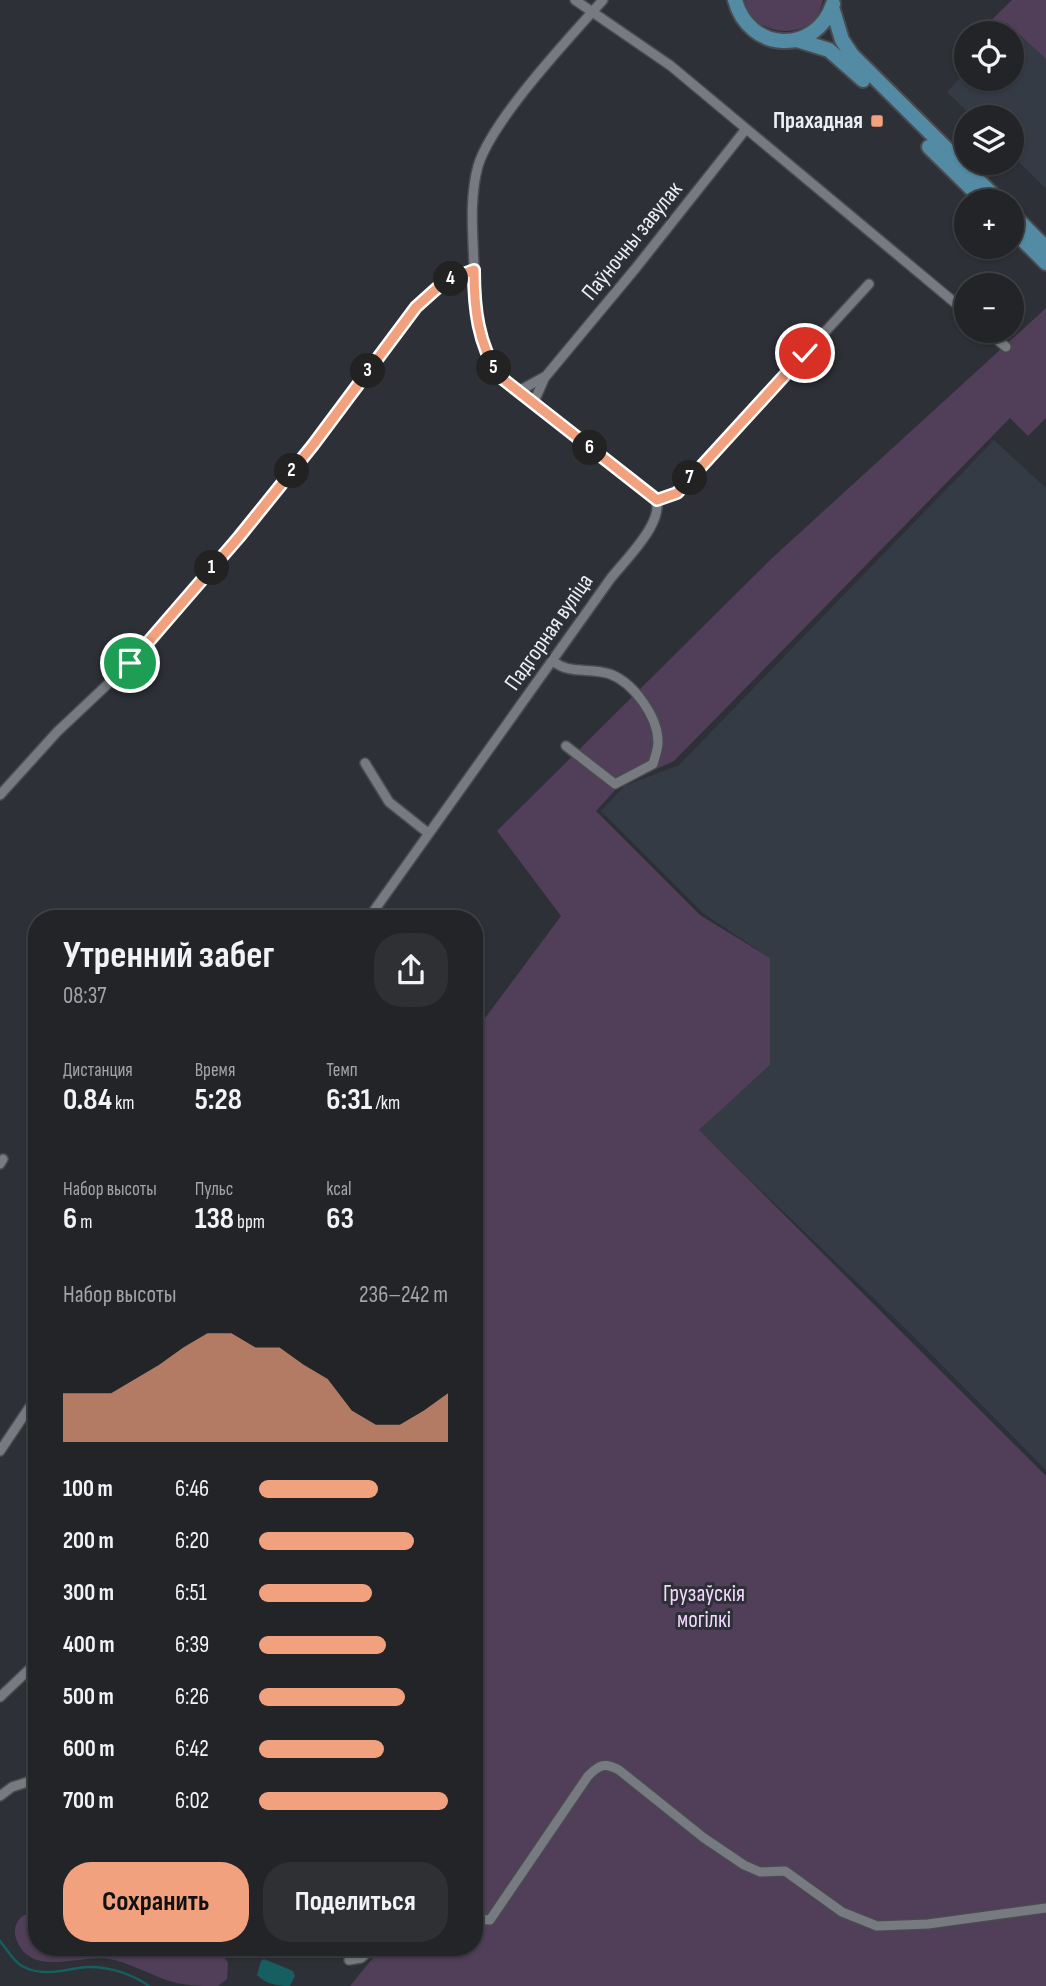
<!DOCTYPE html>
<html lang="ru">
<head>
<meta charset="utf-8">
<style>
  body { margin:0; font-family:"Sofia Sans Condensed",sans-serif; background:#2e3034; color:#f1f3f6; height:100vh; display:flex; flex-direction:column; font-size:26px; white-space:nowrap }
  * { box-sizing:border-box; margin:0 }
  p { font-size:23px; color:#a2a4a8 }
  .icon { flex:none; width:38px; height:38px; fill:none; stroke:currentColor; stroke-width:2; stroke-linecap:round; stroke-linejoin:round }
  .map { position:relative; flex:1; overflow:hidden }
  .sheet { position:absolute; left:28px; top:910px; width:455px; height:1046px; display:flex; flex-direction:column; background:#222428; border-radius:28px; box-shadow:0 2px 5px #0004,0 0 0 2px #3f4145 }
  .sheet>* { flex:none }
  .buttons { position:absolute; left:954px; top:21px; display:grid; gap:14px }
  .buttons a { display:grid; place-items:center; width:70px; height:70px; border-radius:50%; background:#222428; box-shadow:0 2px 5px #0004,0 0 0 2px #3f4145; font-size:35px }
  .pin { position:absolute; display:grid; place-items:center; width:60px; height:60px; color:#fff; margin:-30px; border:4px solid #fff; border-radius:50%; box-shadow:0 2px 7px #0007 }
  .km { position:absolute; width:35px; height:35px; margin:-18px; border-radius:50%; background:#222; color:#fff; font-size:19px; line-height:35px; text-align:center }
  .round { display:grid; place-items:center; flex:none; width:74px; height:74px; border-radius:28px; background:#2e3034 }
  .overview { display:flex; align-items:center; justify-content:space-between; height:119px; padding:0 35px }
  h1 { font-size:38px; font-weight:700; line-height:52px }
  .stats { display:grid; grid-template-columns:repeat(3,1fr); gap:10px; height:119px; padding:7px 35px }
  .stats div { display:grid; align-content:center }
  .stats b { font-size:30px; font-weight:700 }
  .stats small { font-size:19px; font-weight:400 }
  .stats p { font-size:19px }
  .chart { height:196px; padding:14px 35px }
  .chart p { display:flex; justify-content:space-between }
  .chart svg { width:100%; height:126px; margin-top:7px; fill:#f2a17e; opacity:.7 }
  .primary-button { display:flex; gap:14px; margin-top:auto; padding:14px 35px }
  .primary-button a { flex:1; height:80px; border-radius:28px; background:#f2a17e; color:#111; font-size:28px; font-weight:700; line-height:80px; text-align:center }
  .primary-button a+a { background:#2e3034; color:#f1f3f6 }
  ul { padding:0 35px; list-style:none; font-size:23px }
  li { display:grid; grid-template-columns:112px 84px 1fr; align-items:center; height:52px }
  li i { height:18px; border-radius:9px; background:#f2a17e }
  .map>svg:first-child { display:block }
  .built { fill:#343b45 }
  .green { fill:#513e59 }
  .water { fill:#175e60 }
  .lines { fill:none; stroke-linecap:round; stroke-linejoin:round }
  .stream { stroke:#175e60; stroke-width:2.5 }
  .street-casing { stroke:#494b50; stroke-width:12 }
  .primary-casing { stroke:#494b50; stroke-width:18 }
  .street { stroke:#777b81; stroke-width:9 }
  .primary { stroke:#528ba3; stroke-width:14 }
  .route-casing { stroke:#fff; stroke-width:14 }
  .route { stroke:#f2a17e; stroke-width:9 }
  .poi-dot { fill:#f2a17e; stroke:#2d3036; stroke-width:2.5 }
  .labels { text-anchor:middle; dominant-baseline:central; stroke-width:6; stroke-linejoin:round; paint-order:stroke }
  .poi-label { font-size:23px; font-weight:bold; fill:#eceef2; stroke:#2d3036; text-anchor:end }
  .street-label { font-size:23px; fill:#eceef2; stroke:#2d3036 }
  .park-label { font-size:23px; fill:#f3d8fe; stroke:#2d3036 }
</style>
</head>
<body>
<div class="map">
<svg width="1046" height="1986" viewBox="0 0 1046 1986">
  <rect width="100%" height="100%" fill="#2d3036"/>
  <path class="built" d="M1020 13 1046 42V189L1012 155V117H973L947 92 966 71V79H1012V33H1001Z
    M994 440 1046 488V1470L911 1334 698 1130 770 1065V958L703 913 601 811 624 786 679 765Z"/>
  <path class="green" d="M745 0H823C821 7 819 15 813 21 792 40 750 31 745 0Z
    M1012 0H1046V59L1007 23 997 33H978Z
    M1046 308V418L1028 436 1010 418 674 761 620 785 596 811 700 915 770 958V1065L699 1130 1046 1476V1986H350L381 1948H474V1033L561 916 497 831 770 560Z
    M37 1913V1948H207L223 1956 228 1963 227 1979 218 1986C199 1986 184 1986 166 1980 147 1973 129 1963 110 1959 81 1954 32 1978 17 1941 14 1934 14 1927 18 1921 22 1914 30 1913 37 1913Z"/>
  <path class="water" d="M264 1959 293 1971 295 1976 290 1986C278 1986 265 1984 257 1975L261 1961Z"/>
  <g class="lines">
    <path class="stream" d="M0 1941C6 1948 13 1961 22 1966 44 1978 64 1969 87 1967 108 1966 132 1974 149 1986"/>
    <defs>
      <path id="street" d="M575 0 671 66 966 312
        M987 331 1006 347
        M517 392 546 376 635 269 746 129
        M533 404 545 377
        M657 500 677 493 869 284
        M553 661C570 675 589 667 610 674 634 683 658 717 658 742 658 749 655 757 653 764L615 784 566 746
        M365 763 389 802 428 833
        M0 795 57 732 144 650 313 445 416 307 445 281 474 270
        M368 919 611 578C625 560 669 518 654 496L499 376C477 342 474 307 474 268 473 234 469 199 478 166 492 120 569 38 603 0
        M0 1164 3 1159
        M0 1451 37 1396
        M0 1697 37 1662
        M0 1796 12 1787 37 1779
        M474 1919 490 1920 588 1776C599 1765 604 1762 619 1770L704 1838 744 1865 760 1872 785 1871 842 1912 877 1926 928 1924 1046 1908
        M349 1960 361 1958 373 1948"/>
      <path id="primary" d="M735 0C749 52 815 56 833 4
        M832 7 842 40 852 55 999 201
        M797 40 829 50 863 80
        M929 147 984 201
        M1012 214 1046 248
        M1012 229 1046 263"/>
    </defs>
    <use href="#street" class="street-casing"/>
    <use href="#primary" class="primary-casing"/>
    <use href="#street" class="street"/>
    <use href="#primary" class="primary"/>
  </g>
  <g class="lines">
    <defs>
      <path id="route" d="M130 663 239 537 313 445 416 307 445 281 474 270C474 309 478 343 499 376L657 500 677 493 805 353"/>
    </defs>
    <use href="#route" class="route-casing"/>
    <use href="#route" class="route"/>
  </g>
  <rect class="poi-dot" x="870" y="114" width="14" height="14" rx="3.5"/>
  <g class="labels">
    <g class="poi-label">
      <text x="863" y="121">Прахадная</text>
    </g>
    <g class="street-label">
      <text transform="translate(632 241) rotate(-51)">Паўночны завулак</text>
      <text transform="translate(549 632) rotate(-55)">Падгорная вуліца</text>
    </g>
    <g class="park-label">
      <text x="704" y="1594">Грузаўскія<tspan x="704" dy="26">могілкі</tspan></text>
    </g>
  </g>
</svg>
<div class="buttons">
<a><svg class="icon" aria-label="locate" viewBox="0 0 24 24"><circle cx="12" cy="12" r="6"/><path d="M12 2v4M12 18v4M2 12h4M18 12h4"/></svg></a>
<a><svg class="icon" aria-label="layers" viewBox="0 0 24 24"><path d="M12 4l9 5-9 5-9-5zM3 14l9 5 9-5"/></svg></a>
<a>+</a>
<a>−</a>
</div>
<div class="pin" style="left:130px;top:663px;background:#1e9e55"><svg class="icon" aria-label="arrive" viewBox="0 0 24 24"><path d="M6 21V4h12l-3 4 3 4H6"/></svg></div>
<div class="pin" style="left:805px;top:353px;background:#d93025"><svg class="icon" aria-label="check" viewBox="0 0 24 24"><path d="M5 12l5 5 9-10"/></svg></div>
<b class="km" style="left:212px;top:568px">1</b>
<b class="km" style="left:292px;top:471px">2</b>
<b class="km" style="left:368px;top:371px">3</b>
<b class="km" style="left:451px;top:279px">4</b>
<b class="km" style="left:494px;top:368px">5</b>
<b class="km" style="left:590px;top:448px">6</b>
<b class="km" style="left:690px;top:478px">7</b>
<section class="sheet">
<div class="overview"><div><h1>Утренний забег</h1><p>08:37</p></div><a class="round"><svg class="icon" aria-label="share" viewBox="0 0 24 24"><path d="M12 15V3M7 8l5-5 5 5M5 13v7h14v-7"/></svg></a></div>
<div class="stats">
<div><p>Дистанция</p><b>0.84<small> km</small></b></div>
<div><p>Время</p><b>5:28</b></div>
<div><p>Темп</p><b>6:31<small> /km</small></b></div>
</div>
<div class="stats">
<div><p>Набор высоты</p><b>6<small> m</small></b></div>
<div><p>Пульс</p><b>138<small> bpm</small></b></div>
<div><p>kcal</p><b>63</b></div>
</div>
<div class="chart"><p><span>Набор высоты</span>236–242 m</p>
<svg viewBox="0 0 160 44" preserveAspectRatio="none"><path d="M0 44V27L10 27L20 27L30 22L40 17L50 11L60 6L70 6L80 11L90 11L100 17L110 22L120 33L130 38L140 38L150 33L160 27V44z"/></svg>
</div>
<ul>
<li><b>100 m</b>6:46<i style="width:63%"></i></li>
<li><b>200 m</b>6:20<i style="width:82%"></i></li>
<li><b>300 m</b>6:51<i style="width:60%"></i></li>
<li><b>400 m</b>6:39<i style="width:67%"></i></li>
<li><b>500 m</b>6:26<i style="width:77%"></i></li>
<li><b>600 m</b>6:42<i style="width:66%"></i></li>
<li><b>700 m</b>6:02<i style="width:100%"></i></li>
</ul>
<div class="primary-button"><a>Сохранить</a><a>Поделиться</a></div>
</section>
</div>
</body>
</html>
